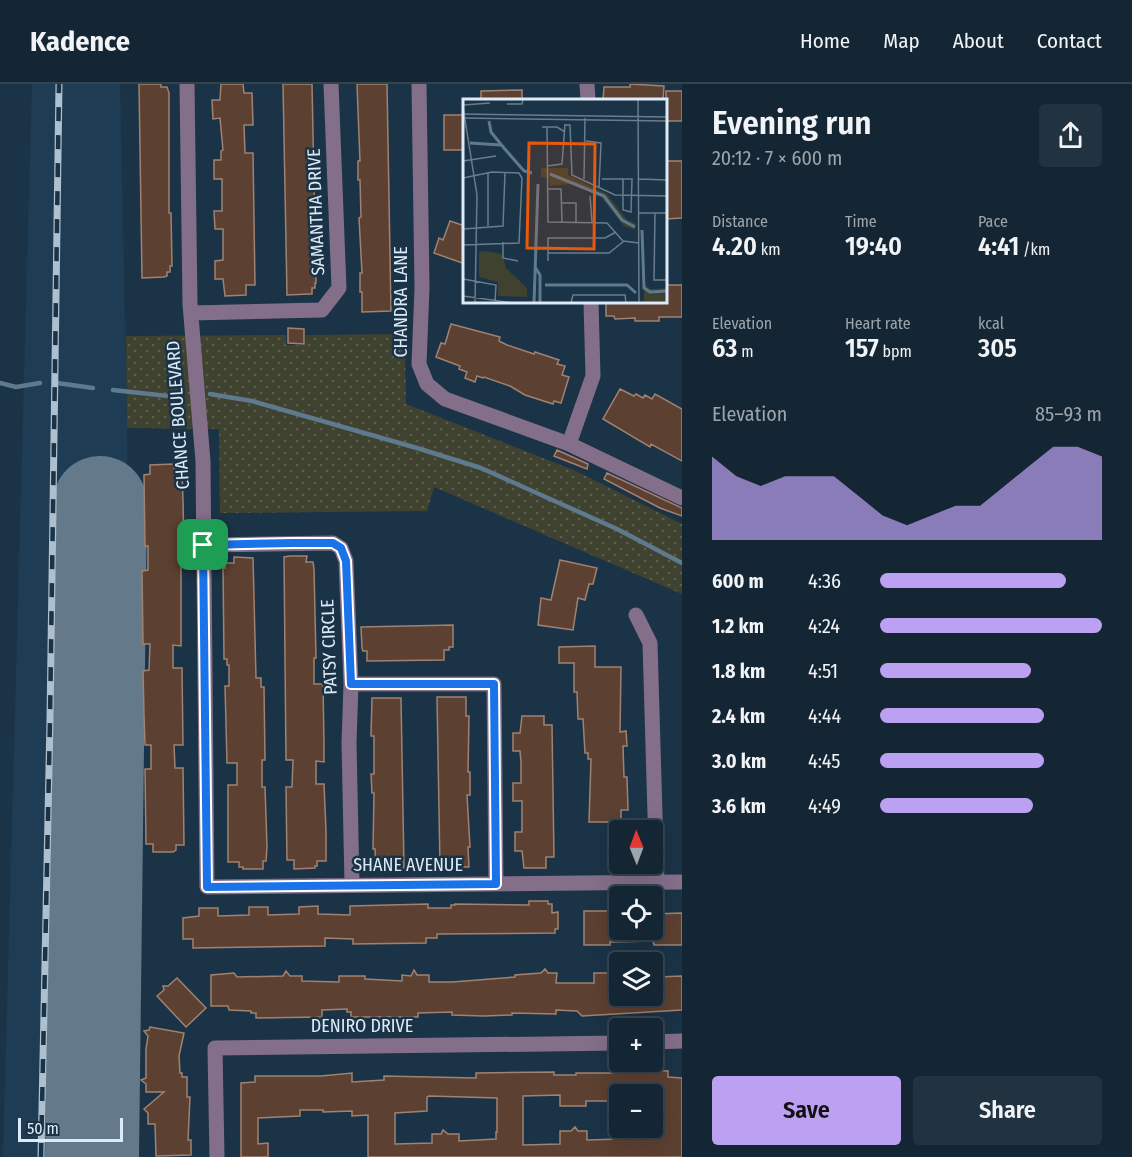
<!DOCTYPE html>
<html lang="en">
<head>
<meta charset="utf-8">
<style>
  body { margin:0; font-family:"Fira Sans Condensed",sans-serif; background:#213240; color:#f1f3f6; height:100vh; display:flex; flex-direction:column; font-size:22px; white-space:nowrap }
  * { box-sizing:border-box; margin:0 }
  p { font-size:20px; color:#9da5ac }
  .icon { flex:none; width:33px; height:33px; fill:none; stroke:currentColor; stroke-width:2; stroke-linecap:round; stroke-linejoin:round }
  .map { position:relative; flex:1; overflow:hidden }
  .drawer { display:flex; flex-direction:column; background:#142634; width:450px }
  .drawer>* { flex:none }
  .needle { width:39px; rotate:359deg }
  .controls { position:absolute; left:609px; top:736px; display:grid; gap:12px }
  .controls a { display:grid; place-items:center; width:54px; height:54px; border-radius:6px; background:#142634; box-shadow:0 6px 24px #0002,0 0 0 2px #33434f; font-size:30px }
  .scale { position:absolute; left:18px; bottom:15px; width:105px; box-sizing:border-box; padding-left:6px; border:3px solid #ddebf8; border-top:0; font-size:16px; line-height:21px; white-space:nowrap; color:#ddebf8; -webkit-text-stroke:4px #1b3346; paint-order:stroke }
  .pin { position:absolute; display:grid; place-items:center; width:51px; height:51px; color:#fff; margin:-26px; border-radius:12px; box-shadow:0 3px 9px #0006 }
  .round { display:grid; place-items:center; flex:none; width:63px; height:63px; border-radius:6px; background:#213240 }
  .overview { display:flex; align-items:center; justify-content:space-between; height:102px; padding:0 30px }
  h1 { font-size:33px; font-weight:600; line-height:45px }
  .stats { display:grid; grid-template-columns:repeat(3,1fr); gap:9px; height:102px; padding:6px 30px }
  .stats div { display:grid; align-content:center }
  .stats b { font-size:26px; font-weight:600 }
  .stats small { font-size:16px; font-weight:400 }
  .stats p { font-size:16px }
  .chart { height:168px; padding:12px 30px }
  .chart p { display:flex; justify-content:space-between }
  .chart svg { width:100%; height:108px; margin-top:6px; fill:#bca0f2; opacity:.7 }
  .button { display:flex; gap:12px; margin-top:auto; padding:12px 30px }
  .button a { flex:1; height:69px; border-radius:6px; background:#bca0f2; color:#111; font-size:24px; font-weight:600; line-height:69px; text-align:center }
  .button a+a { background:#213240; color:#f1f3f6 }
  ul { padding:0 30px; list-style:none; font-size:20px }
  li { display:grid; grid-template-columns:96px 72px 1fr; align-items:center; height:45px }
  li i { height:15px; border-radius:8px; background:#bca0f2 }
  header { display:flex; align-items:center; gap:36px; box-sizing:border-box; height:84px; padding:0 30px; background:#142634; border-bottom:2px solid #33434f }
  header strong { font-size:28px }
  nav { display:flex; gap:33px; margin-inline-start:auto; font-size:21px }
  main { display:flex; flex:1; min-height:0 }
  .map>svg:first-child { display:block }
  .built { fill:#1e3d55 }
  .grass { fill:url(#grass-dots) }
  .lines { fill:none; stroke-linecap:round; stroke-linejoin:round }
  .stream { stroke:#5d7a8f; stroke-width:4.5 }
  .runway { stroke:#64798a; stroke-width:94 }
  .building { fill:#5c4031; stroke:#a18271; stroke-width:1.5; fill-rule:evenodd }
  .minor { stroke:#846f8a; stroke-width:15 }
  .rail-casing { stroke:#aebfcd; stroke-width:7 }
  .rail { stroke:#1b3346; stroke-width:4.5; stroke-dasharray:14; stroke-linecap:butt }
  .route-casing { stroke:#fff; stroke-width:12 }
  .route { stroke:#1a73e8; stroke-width:8 }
  .labels { text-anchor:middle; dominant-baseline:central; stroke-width:5; stroke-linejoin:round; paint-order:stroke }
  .street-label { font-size:18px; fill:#ddebf8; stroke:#1b3346 }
  .inset-river { fill:none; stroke:#5d7a8f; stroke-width:3 }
  .inset-road { fill:none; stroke:#697d8d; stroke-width:1.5 }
  .view { fill:#e8590c; fill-opacity:0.15; stroke:#e8590c; stroke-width:3 }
  .inset-edge { fill:none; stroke:#ddebf8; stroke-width:3 }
</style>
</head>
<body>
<header>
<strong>Kadence</strong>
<nav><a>Home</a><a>Map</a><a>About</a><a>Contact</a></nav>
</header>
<main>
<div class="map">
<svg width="682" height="1073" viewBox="0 0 682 1073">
  <defs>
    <pattern id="grass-dots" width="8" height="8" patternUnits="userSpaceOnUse" patternTransform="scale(1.5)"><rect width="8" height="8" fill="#404230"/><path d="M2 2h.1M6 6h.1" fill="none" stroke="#5b5d4f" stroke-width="1.8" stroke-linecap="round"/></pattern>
  </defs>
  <rect width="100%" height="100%" fill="#1b3346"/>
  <path class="built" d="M32 0H120L127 344 133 1073H3Z"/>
  <path class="grass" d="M405 250 406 320 578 388 682 440V510L434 403 427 427 220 429 219 345 127 344 126 252 286 251V261H305L306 251Z"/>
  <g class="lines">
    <path class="stream" d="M0 299 16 303 40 299
      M57 299 93 304
      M113 306 177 313
      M210 310 252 317 417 364 481 384 617 445 682 479"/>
    <path class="runway" d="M92 1073 100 419"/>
  </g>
  <path class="building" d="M139 0H161V3H167L169 9V129H171L172 182H170V188H167V192L164 193 142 194Z
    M221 0H243L244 9H252L253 41H244L245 69H253L255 201H246V211L225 212 223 195H215V177L223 176V145H215L214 127H222V95H214V76H221V67L223 66 220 34 213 35 212 16H220Z
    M283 0H312L316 199H315V204H312V210H309L287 211Z
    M357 0H387L391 227 362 228V208H360V189H362L359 134 361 133 360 96H358V77H360Z
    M630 0 664 2 663 16H603L604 3H630Z
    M522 6V16H481V7Z
    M666 7H682V37H666Z
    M444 31H465V66H444Z
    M666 77H682V134L666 135Z
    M450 137 465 142V180L434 169 439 154 443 156Z
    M666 201H682V233H659V237H635V234L615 235 614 232H606V218H666Z
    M451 240 500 253 499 257 507 261 534 270 535 268 559 276 557 280 565 282 562 291 569 293 561 319 554 317 553 320 525 311 510 302 484 293 483 294 477 292 475 298 465 294 467 288 459 285 460 282 436 273 441 259 445 260Z
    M288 244 304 245V260L288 259Z
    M620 305 634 312 636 310 643 314 645 311 652 315 655 310 682 325V377L651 360 650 363 603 335Z
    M557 366 588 380 587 385 554 372Z
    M173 380 174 385H182L183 416 184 463H181V562L173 561V584H182L183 661H174L175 684H183L184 761H176V766L173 768H153V760H146L145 685H151V661H145L144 630 143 587 149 586 150 560H143L142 487 148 486V462H145L144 391 150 390V381Z
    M607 389 682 424V432L660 424 604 395Z
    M290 472H307L306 478H313L314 485 316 574H314V600H323L324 660V678L316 677V700H324L326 747V777H317V782H315V784L294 785V776H287L286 703H292L293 676H286L284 473Z
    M234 473 253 474 256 594H261V603H264L265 676H262V703H265L267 763 266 777H263V785H243V783H239V778H228V701H237V679H227L225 602H229V581H227V575H224L223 484H225V479H234Z
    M560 476 597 484 593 500H589L585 516 578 514 573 546 538 541 541 514 551 516Z
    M453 541V563H449V566H444V576L367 577V567H363L362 564 361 543Z
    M595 562V583H621L620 648 626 647 627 662H623L624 693H627L628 726H621V738H589L591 675H588V669H585L583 635H578L577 608H574V579H559V563Z
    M437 613H466V632H469L468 688H470V711H467L470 763H468L469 783H440Z
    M372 614H401L404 784H376L375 765H373L374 709H372L371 690H374V652H371Z
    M522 632H544V641H552L554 773H546V784H524L522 767H515V748H522V717H513V699H521V678L520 667H513V649H520Z
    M529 817H548V820H552V829L558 828V845H555V849L437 850V854H426V859L353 860V855L325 854V862L193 864V855H183V834L199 832V824H218V832L249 831V823H268V831L299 830V823L318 822V830L350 831V822L428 820V824H451V821H455V820L529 821Z
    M584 827H620V846H652V830L682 829V861H654L653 857 610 858V861H584Z
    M545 885 548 889H557L556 899H594V889H619V912H658V893L682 892V926L582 932 577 927 556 926V930L512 929V931L484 932 452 931V928L418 929V933H351V928H347V925L322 926V933L256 934V929H251V927L229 926 228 922H211V891L234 889 237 893 283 892 286 887 290 892H302V897L339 898V892H365V895L402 897V891L411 892 414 886 417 891H429V898H452L515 893V891L541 889Z
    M177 894 206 924 186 943 157 912 164 906 163 902H168Z
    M150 943 184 949 179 972 180 989H182V993H187V1013H190L188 1056H191V1071L156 1072 155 1040H148V1029L144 1025 164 1008H146V1000L141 996 146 994V965L148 952 144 947 149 946Z
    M623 986 668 987V993L682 994V1073H368V1031L352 1032V1027L323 1028V1026H300V1032L258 1034V1060L268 1059V1073H241V999L255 998V992H321L352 989V998L384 996V992L476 994V989L554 988V991H576V989H623ZM560 1011V1022H586V1017H617V1011H656L657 1054 587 1056V1047H578L575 1043 571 1047H560V1060L523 1061V1012ZM429 1012 497 1014V1048H496V1055L459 1057V1050H448L443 1046 441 1050H432V1059L395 1060V1029L427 1027V1013Z"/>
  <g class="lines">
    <path class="minor" d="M187 0 190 220 203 377 207 803 682 798
      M419 0 422 204 419 280 427 300 445 315 569 360 682 414
      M587 0 588 16
      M191 229 322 226 339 204 331 0
      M569 360 593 292 591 218
      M203 461 333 459 341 464 346 477 351 600 349 659 352 800
      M636 531 650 559 657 799
      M351 600H494L496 800
      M652 958 682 957
      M217 1073 215 964 620 959"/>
    <defs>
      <path id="rail" d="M41 1073 50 636 59 0"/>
    </defs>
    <use href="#rail" class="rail-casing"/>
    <use href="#rail" class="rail"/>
  </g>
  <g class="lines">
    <defs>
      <path id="route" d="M293 459H333L341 464 346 477 351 600H494L496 800 207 803 203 461Z"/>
    </defs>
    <use href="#route" class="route-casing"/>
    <use href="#route" class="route"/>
  </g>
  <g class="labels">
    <g class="street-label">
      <text transform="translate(316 128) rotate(-92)">SAMANTHA DRIVE</text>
      <text transform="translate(401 218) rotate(-90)">CHANDRA LANE</text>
      <text transform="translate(178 331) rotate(-94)">CHANCE BOULEVARD</text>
      <text transform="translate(329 563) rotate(-92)">PATSY CIRCLE</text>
      <text x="408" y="781">SHANE AVENUE</text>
      <text x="362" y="942">DENIRO DRIVE</text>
    </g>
  </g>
  <g transform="translate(463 15)">
    <rect width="204" height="204" fill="#1b3346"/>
    <path d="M78 69H105V76L144 95 164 121 172 124V131L161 127 138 98 108 85 87 87 86 79 78 78ZM181 185 187 190 204 189V204H181Z" fill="#404230"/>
    <path d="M22 152 39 155 43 169 64 189V198L35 197V183L16 178V153Z" fill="#404230"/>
    <path class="inset-river" d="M26 22 28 33 41 49 61 72 69 74M7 44 38 46M87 75 141 97 159 121 172 128M179 131 181 189 187 193 204 192M72 168 77 176V204M82 186H164L173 194M71 204 75 85"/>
    <path class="inset-road" d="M175 0 176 204M44 5H59L60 0M0 6 27 4M0 8 14 96 12 204M0 15 204 18M0 19 204 22M102 26H107L109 76 152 96 204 97M79 28H94L102 33M84 28 85 123 144 124 160 142 176 144M123 42 138 44 136 88M0 62 33 57M84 67 99 65 102 25M25 74V127M0 79 29 73 56 74 59 79 56 144 0 146M121 80 122 19M139 80H169L168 113 160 111V80M176 80 204 81M85 90H98L99 123M127 97 129 123M99 104H113V123M176 114H204M192 114 191 181H204M0 130 40 127 42 73M40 143V159L55 162M85 154H146L161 142M85 162V139H142L153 133M0 180 33 186 32 202M0 197 51 204M108 204 110 196H162L163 204"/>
    <path class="view" d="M66 44 132 45 131 150 64 149Z"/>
    <rect width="204" height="204" class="inset-edge"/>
  </g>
</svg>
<div class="controls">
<a><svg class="needle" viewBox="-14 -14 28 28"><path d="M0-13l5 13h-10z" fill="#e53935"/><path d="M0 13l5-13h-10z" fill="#9da5ac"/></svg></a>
<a><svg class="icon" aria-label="locate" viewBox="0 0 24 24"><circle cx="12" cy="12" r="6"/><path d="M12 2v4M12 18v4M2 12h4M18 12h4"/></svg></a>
<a><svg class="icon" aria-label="layers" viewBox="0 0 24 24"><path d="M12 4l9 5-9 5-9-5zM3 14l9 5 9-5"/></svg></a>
<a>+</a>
<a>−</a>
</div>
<div class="scale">50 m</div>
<div class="pin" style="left:203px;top:461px;background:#1e9e55"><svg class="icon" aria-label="arrive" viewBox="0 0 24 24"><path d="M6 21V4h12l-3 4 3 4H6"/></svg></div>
</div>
<section class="drawer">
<div class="overview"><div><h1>Evening run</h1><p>20:12 · 7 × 600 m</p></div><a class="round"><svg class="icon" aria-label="share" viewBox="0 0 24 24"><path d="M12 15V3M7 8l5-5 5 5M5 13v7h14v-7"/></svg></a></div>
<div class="stats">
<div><p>Distance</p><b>4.20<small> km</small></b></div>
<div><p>Time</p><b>19:40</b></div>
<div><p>Pace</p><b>4:41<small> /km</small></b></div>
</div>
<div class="stats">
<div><p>Elevation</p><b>63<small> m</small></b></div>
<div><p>Heart rate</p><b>157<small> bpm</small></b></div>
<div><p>kcal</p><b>305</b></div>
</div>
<div class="chart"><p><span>Elevation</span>85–93 m</p>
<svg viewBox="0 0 160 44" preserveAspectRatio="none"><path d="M0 44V10L10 18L20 22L30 18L40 18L50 18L60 26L70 34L80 38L90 34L100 30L110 30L120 22L130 14L140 6L150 6L160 10V44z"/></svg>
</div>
<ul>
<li><b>600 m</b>4:36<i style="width:84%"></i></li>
<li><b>1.2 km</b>4:24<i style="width:100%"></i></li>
<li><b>1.8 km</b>4:51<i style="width:68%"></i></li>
<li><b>2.4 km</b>4:44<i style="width:74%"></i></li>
<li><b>3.0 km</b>4:45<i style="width:74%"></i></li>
<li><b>3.6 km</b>4:49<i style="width:69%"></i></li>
</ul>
<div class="button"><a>Save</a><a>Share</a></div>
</section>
</main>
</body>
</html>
